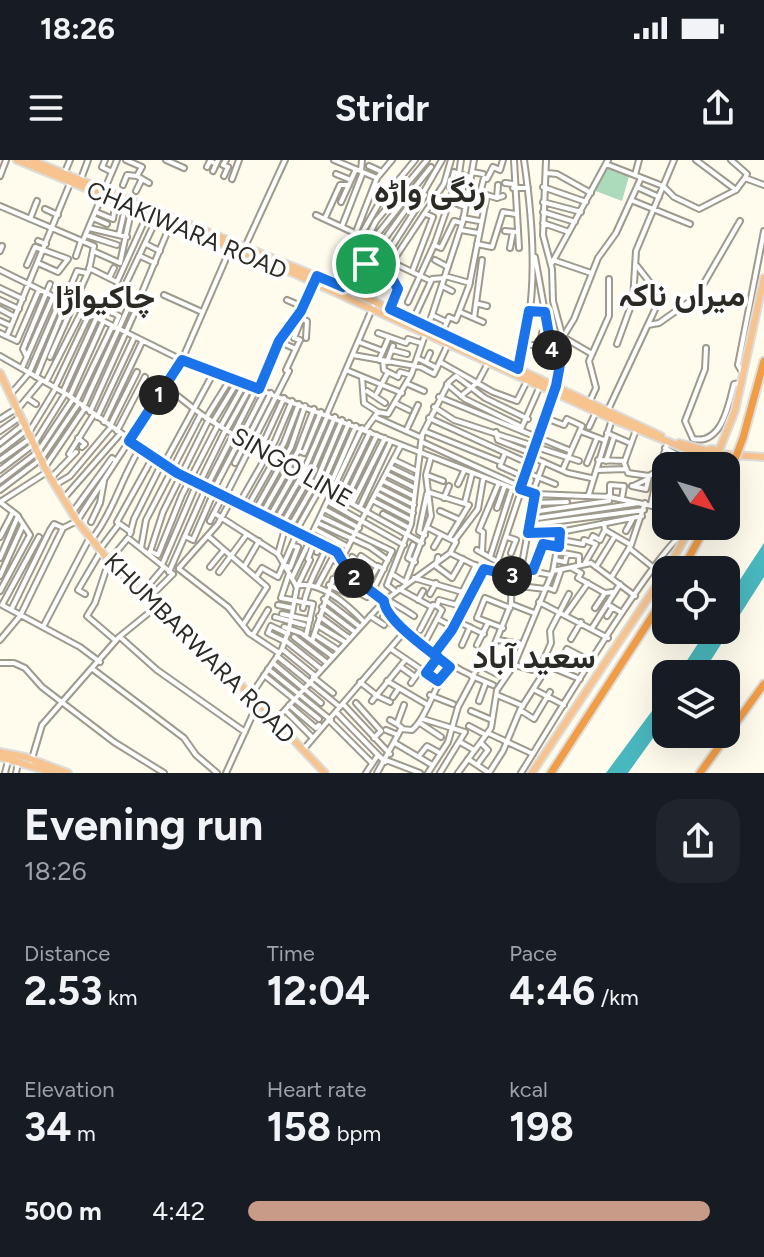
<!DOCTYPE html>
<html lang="en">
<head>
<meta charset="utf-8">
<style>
  body { margin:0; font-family:Figtree,Vazirmatn,sans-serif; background:#20242c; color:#f1f3f6; height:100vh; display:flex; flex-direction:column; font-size:30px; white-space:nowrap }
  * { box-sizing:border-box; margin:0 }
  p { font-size:26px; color:#9ea1a6 }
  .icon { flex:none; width:44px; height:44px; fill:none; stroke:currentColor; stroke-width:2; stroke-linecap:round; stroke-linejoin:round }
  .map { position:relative; height:613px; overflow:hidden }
  .sheet { display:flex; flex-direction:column; background:#171b24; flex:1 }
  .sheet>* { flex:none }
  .needle { width:52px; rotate:128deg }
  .tools { position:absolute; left:652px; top:292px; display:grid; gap:16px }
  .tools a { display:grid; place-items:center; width:88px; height:88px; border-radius:16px; background:#171b24; box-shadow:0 8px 32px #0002; font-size:40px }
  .pin { position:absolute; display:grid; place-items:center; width:68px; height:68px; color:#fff; margin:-34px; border:4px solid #fff; border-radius:50%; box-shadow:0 2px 8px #0007 }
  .km { position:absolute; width:40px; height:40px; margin:-20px; border-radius:50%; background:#222; color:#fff; font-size:22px; line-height:40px; text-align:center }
  .round { display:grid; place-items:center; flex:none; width:84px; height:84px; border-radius:24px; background:#20242c }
  .overview { display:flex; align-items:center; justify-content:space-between; height:136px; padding:0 24px }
  h1 { font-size:44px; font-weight:700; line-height:60px }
  .metrics { display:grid; grid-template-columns:repeat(3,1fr); gap:12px; height:136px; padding:8px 24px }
  .metrics div { display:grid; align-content:center }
  .metrics b { font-size:40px; font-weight:700 }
  .metrics small { font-size:22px; font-weight:400 }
  .metrics p { font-size:22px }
  ul { padding:0 24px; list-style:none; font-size:26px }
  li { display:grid; grid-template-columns:128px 96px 1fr; align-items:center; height:60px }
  li i { height:20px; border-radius:10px; background:#c89b88 }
  .status { display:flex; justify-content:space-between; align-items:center; height:56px; padding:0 40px; background:#171b24; direction:ltr }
  .status svg { height:22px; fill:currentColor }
  header { display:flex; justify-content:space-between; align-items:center; height:104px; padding:0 24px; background:#171b24; font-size:36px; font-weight:700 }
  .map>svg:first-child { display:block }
  .green { fill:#abdbba }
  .water { fill:#49b8be }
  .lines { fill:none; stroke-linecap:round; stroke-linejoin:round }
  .minor-casing { stroke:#9e9a8d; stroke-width:8 }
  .major-casing { stroke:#dddddc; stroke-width:10 }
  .highway-casing { stroke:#dddddc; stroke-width:11 }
  .minor { stroke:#fff; stroke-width:4 }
  .major { stroke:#f7c490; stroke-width:6 }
  .highway { stroke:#f19d46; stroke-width:7 }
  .highway-bridge-casing { stroke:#dddddc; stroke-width:11; stroke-linecap:butt }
  .highway-bridge { stroke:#f19d46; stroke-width:7 }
  .route-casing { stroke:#fff; stroke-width:16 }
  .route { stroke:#1a73e8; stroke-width:10 }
  .labels { text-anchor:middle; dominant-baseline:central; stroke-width:8; stroke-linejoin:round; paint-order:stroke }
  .street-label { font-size:24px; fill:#2b2a25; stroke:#fff }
  .district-label { font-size:32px; font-weight:bold; fill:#2b2a25; stroke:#fff }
</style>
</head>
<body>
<div class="status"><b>18:26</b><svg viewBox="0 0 49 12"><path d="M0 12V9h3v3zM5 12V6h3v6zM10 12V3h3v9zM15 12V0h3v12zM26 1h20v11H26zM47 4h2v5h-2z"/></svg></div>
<header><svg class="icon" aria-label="menu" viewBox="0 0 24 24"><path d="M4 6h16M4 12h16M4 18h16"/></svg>Stridr<svg class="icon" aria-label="share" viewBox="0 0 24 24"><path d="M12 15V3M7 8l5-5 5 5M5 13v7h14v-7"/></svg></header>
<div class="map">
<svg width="764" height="613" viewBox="0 0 764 613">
  <rect width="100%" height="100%" fill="#fffbed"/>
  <path class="green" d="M606 4 630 13 622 41 593 30Z"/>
  <path class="water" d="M764 383V417L702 514H678L707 470H726V441Z
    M666 532V560L628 613H606Z"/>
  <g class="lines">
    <defs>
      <path id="minor" d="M105 0 102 7 112 12
        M166 0 184 8
        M334 0 377 18 392 0
        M461 0 459 14 470 17
        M514 0 519 88
        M696 0 736 30 745 18
        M731 0 747 14 745 18 764 25
        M606 4 663 26 674 37 699 49 736 30
        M369 6 382 12
        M207 7 210 1 216 4
        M213 11 218 0
        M361 11 362 0
        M65 12 70 0
        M472 12 483 14
        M547 13 557 14 591 33
        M336 14 351 20
        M459 14 454 12 450 27 460 29
        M635 15 639 0
        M0 16 6 0
        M137 16 149 23
        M224 16 228 7 223 5 226 0
        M81 19 88 0
        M232 19 239 0
        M505 23 513 24
        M375 24 388 33
        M123 25 127 15 137 16 142 7 126 0
        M543 27 586 42
        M637 27 659 37
        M513 28H528
        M469 30 497 38 503 36
        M136 31 142 19
        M480 33 484 18 487 19 493 7 500 10 503 0
        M497 38 498 25
        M631 40 690 64
        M450 41 465 47
        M341 42 356 9
        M543 42 581 52
        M0 46 94 86 89 110 50 197
        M45 49 58 55
        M96 52 113 59 116 41
        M543 52 575 62
        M316 55 372 81 431 7
        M93 58 107 64
        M325 58 340 25H349
        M463 58 479 61
        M30 59 37 41
        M543 63 569 72
        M342 66 363 12
        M89 68 127 77
        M461 70 478 73
        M505 71 515 72
        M356 72 377 18
        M86 75 117 85
        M119 75 124 53
        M361 75 378 45 415 0
        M38 81 46 84
        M83 81 117 0
        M146 84 160 91
        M477 84 492 87 503 52 515 54
        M434 85 441 88 454 61 462 63
        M362 88 431 121
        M510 88 513 72
        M244 89 285 0
        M0 91 2 86
        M93 91 120 103
        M76 96 81 81
        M140 96 155 103
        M535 97 553 197 561 199
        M384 99 425 35 423 33 442 0
        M435 100 448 107
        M553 100 591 113
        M120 103 132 47
        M552 103 608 0
        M27 105 35 87 68 99 58 112 38 103
        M89 108 117 122 148 53
        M353 108 361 112 415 37
        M0 110 182 200 520 331
        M361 112 367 116 374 105
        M412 112 433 57 426 54
        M445 116 470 123
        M109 118 114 108
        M442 126 452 131
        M343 127 376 61 427 0
        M0 128 23 139
        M121 135 138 142 171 63
        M164 135 202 152
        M0 140 19 149
        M287 140 303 147
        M64 142 77 111 87 113
        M408 142 435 83 454 28
        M479 144 487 146
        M0 149 15 157
        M106 149 119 156 114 168
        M390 149 398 129 389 107 444 24 451 0
        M529 151 545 152
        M460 152 483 162
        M112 153 157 58
        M432 155 447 162
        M474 158 482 100
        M302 159 307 161 306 178
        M413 160 432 119 444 118
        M0 161 11 166
        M648 165 659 163 696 137 740 61
        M0 173 17 181 39 130
        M378 173 406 183 408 179 421 183
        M442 173 449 157 456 160 469 126 487 35
        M542 173 539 192 543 198
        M7 176 71 21
        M280 182 296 189
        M359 182 383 191
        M525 184 540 186
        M617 184 633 140 636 91 674 0
        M706 188 705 209 685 261 693 279C722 285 729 244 734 224L741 223
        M392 190 407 194
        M592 194 563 177 574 159 598 98 616 73 641 18
        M353 195 421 207 434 214 448 184
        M0 196 68 235 177 313 337 392C355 427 384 436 414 456
        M27 197 23 189 50 124
        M417 198 437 208
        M379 200 389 177
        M383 201 384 210 398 217 400 212 411 215
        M387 202 393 186
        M426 202 430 193
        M440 202 493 232 517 241 527 221
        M22 208 53 137
        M518 209C539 141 534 69 524 0
        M346 210 402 233
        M742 212 738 205 764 71
        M36 217 66 144
        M362 217 364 243 378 252
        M46 222 88 139
        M408 224 424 231
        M447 224 465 239 522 267 540 226
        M165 226 202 255 274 300 422 383
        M55 227 89 155
        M259 229 279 181 301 151 317 116
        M367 231 385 243
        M63 232 96 159
        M377 233 388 212
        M10 235 29 213 60 141
        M70 236 103 162
        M461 236 478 222 488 203
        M439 237 571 291
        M27 238 36 244
        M77 240 112 167
        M590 241 596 228 589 201 609 156V119
        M395 243 409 250
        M83 247 129 146 118 142
        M434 247 454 260 579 301
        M17 250 42 220
        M608 250 658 143 651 124 637 106
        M90 252 135 152
        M327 254 375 142
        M97 257 134 178
        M375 257 422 278
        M543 257 564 265 567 259 582 266 563 309
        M206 258 226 226
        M429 258 528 303
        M0 259 16 249
        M104 262 142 182
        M213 262 238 221
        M110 266 137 212
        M221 266 245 223
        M589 267 596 252
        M637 267 624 303 628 313 649 316
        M227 269 251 226
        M365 270 378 252 388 254 411 215 432 155 463 61 474 0
        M0 271 20 257
        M117 271 145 217
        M406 271 418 245
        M424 271 501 302
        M580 271 604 280
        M496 272 498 280 531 293
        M607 273 630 283
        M28 274 56 228
        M78 278 85 284 82 287
        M422 282 521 327
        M0 283 24 264
        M665 288 697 306
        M260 290 284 238
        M0 291 27 270
        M299 291 304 293 321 252
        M505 293 500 306 524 317
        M72 296 69 294 94 254
        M530 296 568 313 591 318
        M0 300 31 278
        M394 300 415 310
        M598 300 625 301
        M606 301 614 277
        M235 303 271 233
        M587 303 597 278
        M164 304 214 212
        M45 307 85 248
        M390 307 415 319
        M0 310 34 284 65 234
        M597 310 626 309
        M525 312 555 324
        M387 314 413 327
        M427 315 443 321
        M51 318 76 292
        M0 321 38 292 73 239
        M383 321 413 336
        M199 324 226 269
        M458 324 464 311
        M55 325 70 316 111 267
        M632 326 646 329 649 316 659 310 668 281
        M633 326 648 319
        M329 328 356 266
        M380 328 414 345
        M351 329 377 275
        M520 329 535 334 610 337 666 349
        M0 330 41 299 79 243
        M213 331 265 231
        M428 332 469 345 449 378
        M340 334 370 272
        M377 334 413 353
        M532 334 544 302
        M589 334 612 259
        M610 336V325L624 326 622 338
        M225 337 289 211 286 210 300 180 294 178 303 155 299 153
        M64 338 120 274
        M444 338 449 326
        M374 341 411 360
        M0 342 17 355 30 375 0 431
        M0 342 47 312
        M353 342 385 278
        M465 342 472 314
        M330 343 404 385
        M533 343 567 342
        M239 344 275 281 292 241
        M651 344 658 312
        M360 347 391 281
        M247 348 284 283 299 244
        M497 348 504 328
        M664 348 666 331
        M326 350 359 368
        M255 351 291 287 305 246
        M440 351 460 360
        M532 352 609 341 608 336
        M72 353 112 298 116 301
        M214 353 278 394
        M262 354 298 291 314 249
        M383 354 409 368
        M321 357 392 391 372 432
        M269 358 295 312
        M531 359 639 343
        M276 360 302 315 328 255
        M210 361 223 336
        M91 362 100 343 104 321
        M283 363 309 318 335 257
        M318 363 370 387 388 400
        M604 363 605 370 631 385
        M529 365 644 350
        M290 367 316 322 342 260
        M428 368 456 382 450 393
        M315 369 348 387
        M296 371 322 325 349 263
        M626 371 632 360
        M131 372 117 362 153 297
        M528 373 550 374 642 356
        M130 374 134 359 162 303
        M425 375 419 372 427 334
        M185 376 193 380 214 332
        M208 376 267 427 243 465
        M0 377 13 352
        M507 377 516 380 511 393
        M310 378 362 268
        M92 379C114 350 122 317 140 288
        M561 380 583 384 584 380 596 384 585 403
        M454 381 478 349 483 320
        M590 382 593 376 600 380 605 370
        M413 385 408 398 415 402
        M434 387 441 375
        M141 388 146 360 201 254
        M629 388 654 408
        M100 389 119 364
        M477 390 498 402
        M150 391 158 395 182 335 218 265
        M150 392 163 352 209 259
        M317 392 320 383
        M482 392 483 372 479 370 498 325
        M558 392 579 396V403
        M438 397 436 406 452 418 463 399
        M490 397 511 331
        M0 398 18 356
        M308 399 312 388
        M341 400 401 285
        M556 400 565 402 567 394
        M162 405 197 323
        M287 406 290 408 298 387 293 386
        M210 407 224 390
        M244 407 259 381
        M346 407 352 397 358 401 361 396 377 407
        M596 407 615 376
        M179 408 218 364 231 340
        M572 408 581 413 578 418 605 433 613 432
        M179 409 228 447 249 473 279 493
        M521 409 535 334
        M533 410 543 384 559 387
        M553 411 591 403 635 436
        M169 412 206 328 257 228
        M219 412 247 374
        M494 412 556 226 564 182 553 141 552 109 543 75 546 0
        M289 414 281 438 313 444 306 476
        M338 414 354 418
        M392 414 406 423
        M0 416 23 365
        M512 416 511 444 534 453
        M256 417 262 408 278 417 298 371
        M292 418 311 378
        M414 418 462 432
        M611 418 631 385 645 343
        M334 420 343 405
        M406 421 431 356 426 315 431 297
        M298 425 310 400
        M329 425 348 434
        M512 425 545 429
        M296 426C320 420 348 445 364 462
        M317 427 332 399 336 401 339 395
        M365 427 378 406 384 409
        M546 427 554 430 561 410
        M399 429 430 446 437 445 439 440 464 447
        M396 432 387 425 411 364 422 275 449 222 456 216 485 238 528 259
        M142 433 164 407
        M85 434 78 430 101 391
        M430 434 436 423
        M148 439 173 414
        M324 439 360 467
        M418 440 423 431
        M539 442 608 478
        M383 443C396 477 460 512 493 525
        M607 444 622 453
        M2 445 80 487 100 502
        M2 445 39 377
        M278 445 293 448
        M456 445 476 405
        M322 447 355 472
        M303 448C307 424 319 406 327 386
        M595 448 605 433
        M11 450 50 370 54 364 63 368
        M282 454 310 460
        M566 454 588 423
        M319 456 349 478
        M370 456 384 465
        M607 456 612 448
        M275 457 304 465
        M383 457 392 464 395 461
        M438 459 447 464
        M463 464 484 474
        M317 465 345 482
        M43 467 90 377
        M284 467 301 473 332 496
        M503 468 477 458 485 438 510 448
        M592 468 620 424
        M420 470 433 445
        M253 475 268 450
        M315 475 338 490
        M120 477 157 510 245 572
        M294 477 326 502
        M571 479 581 462
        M0 480 20 456 63 368 77 361 182 200 231 87
        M115 480 87 456 95 443 109 401 128 378 173 414
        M498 480 521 484
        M286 481 321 509
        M312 481 333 419 367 437
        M286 482 268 473 271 466 288 474
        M424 484 442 450 437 446
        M462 485 470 467
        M477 485 488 463
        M282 489 314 515
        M391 489 438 521
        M434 493 452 470 484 409
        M277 496 340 547
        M0 503H14L25 508 42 527 114 582 164 613
        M273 503 321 543
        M514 505 532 510 546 505 580 519
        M541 506 551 483 550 471 569 434
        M401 507 415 517
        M268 509 331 560
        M556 509 567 489 592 502
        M94 510 184 578 196 595 217 613
        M426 513 438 497
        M264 515 319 559
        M313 517 333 533
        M472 517 480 504
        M505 518 485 508 511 444
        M387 521 426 544
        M360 522 375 534
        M411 523 421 509
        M535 530 564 545
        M251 535 282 489 289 469 297 427 278 394 286 365
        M375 535 390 542
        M430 535 453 544
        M497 535 523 546
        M393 537 399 528
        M372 541 406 499
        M479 541 486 522
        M356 543 381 571 374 578
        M343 544 390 594
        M289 545 316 568 319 565
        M285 550 311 576
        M520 550 534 559 550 532
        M471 551 492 560
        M336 552 385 602
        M423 559 465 572 440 613
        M390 560 397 564
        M275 561 384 441 450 393 487 411 512 416 521 409 551 415
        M330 561 372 603
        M420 563 441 577
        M469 566 486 575
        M402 568 397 564 404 545
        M386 570 398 575
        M488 573 533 594
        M460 582 474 590
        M395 583 432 605
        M303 590 405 471
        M419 596 427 586 438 592
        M468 599 489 613
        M386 600 420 613
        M31 602 42 565 119 477 156 447
        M477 605 488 590 481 583
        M5 613 8 601
        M16 613 18 603
        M226 613 258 543
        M366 613 378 595
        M377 613 401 569 412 570C428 556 432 528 450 507
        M428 613 448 582 458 547 474 517
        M458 613 491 568 497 530 514 505 553 411 560 372
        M489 613 503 591 520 550 548 506
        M521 613C544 577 663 376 689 370"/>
      <path id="major" d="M17 0 293 113 612 259 706 297
        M31 0 343 127 661 276
        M0 213 47 312 77 361 109 401 251 535 325 613
        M679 283 708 291
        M706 295a6 6 0 1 1 12 0a6 6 0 1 1-12 0Z
        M718 293 735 251 764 118
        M718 294 764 297
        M667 410 691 366
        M0 592 25 597 68 613
        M0 597 54 613
        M532 613 666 411"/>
      <path id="highway" d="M743 278 764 201
        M682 410 706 366
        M551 613 666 435
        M700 613 764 524"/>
    </defs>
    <use href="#minor" class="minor-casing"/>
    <use href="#major" class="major-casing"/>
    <use href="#highway" class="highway-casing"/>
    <use href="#minor" class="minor"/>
    <use href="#major" class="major"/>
    <use href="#highway" class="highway"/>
    <defs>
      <path id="highway-bridge" d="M726 323 743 278"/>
    </defs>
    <use href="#highway-bridge" class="highway-bridge-casing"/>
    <use href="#highway-bridge" class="highway-bridge"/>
  </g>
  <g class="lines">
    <defs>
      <path id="route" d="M366 104 361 112 353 108 343 127 317 116 301 151 279 181 259 229 182 200 129 281 177 313 337 392 351 416 384 441C385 461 433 493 450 507L438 521 426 513 438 497 434 494 452 470 484 409 512 416 521 409 533 410 543 384 559 387 560 372 528 373 535 334 520 329 556 226 561 199 553 197 545 152 529 151 518 209 390 149 398 129 388 111 392 102 374 93 366 104"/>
    </defs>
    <use href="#route" class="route-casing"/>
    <use href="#route" class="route"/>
  </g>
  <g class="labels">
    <g class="street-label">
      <text transform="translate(187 70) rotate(23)">CHAKIWARA ROAD</text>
      <text transform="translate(292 307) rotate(30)">SINGO LINE</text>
      <text transform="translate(200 488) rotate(45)">KHUMBARWARA ROAD</text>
    </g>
    <g class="district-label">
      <text x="430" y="31">رنگی واڑہ</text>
      <text x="682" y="135">میراں ناکہ</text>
      <text x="105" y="137">چاکیواڑا</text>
      <text x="534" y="497">سعید آباد</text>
    </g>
  </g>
</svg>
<div class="tools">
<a><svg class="needle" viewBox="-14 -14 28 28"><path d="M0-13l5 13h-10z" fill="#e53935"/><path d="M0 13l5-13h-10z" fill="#9ea1a6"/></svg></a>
<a><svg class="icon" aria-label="locate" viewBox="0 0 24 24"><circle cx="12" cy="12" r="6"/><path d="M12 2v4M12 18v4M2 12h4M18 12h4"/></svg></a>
<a><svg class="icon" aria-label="layers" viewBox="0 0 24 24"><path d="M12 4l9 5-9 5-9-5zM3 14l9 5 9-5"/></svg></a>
</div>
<div class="pin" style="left:366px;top:104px;background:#1e9e55"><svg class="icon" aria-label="arrive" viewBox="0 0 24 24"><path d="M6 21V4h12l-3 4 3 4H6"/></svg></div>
<b class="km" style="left:159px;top:235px">1</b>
<b class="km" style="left:354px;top:418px">2</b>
<b class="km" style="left:512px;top:416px">3</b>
<b class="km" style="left:552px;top:190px">4</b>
</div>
<section class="sheet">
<div class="overview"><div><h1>Evening run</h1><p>18:26</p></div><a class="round"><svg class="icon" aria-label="share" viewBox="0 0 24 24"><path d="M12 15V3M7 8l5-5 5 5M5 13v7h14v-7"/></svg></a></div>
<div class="metrics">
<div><p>Distance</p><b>2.53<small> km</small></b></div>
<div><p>Time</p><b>12:04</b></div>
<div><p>Pace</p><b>4:46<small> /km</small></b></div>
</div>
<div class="metrics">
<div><p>Elevation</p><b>34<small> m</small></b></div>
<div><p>Heart rate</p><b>158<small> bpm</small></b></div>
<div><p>kcal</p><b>198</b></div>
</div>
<ul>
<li><b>500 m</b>4:42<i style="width:94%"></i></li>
</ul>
</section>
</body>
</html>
